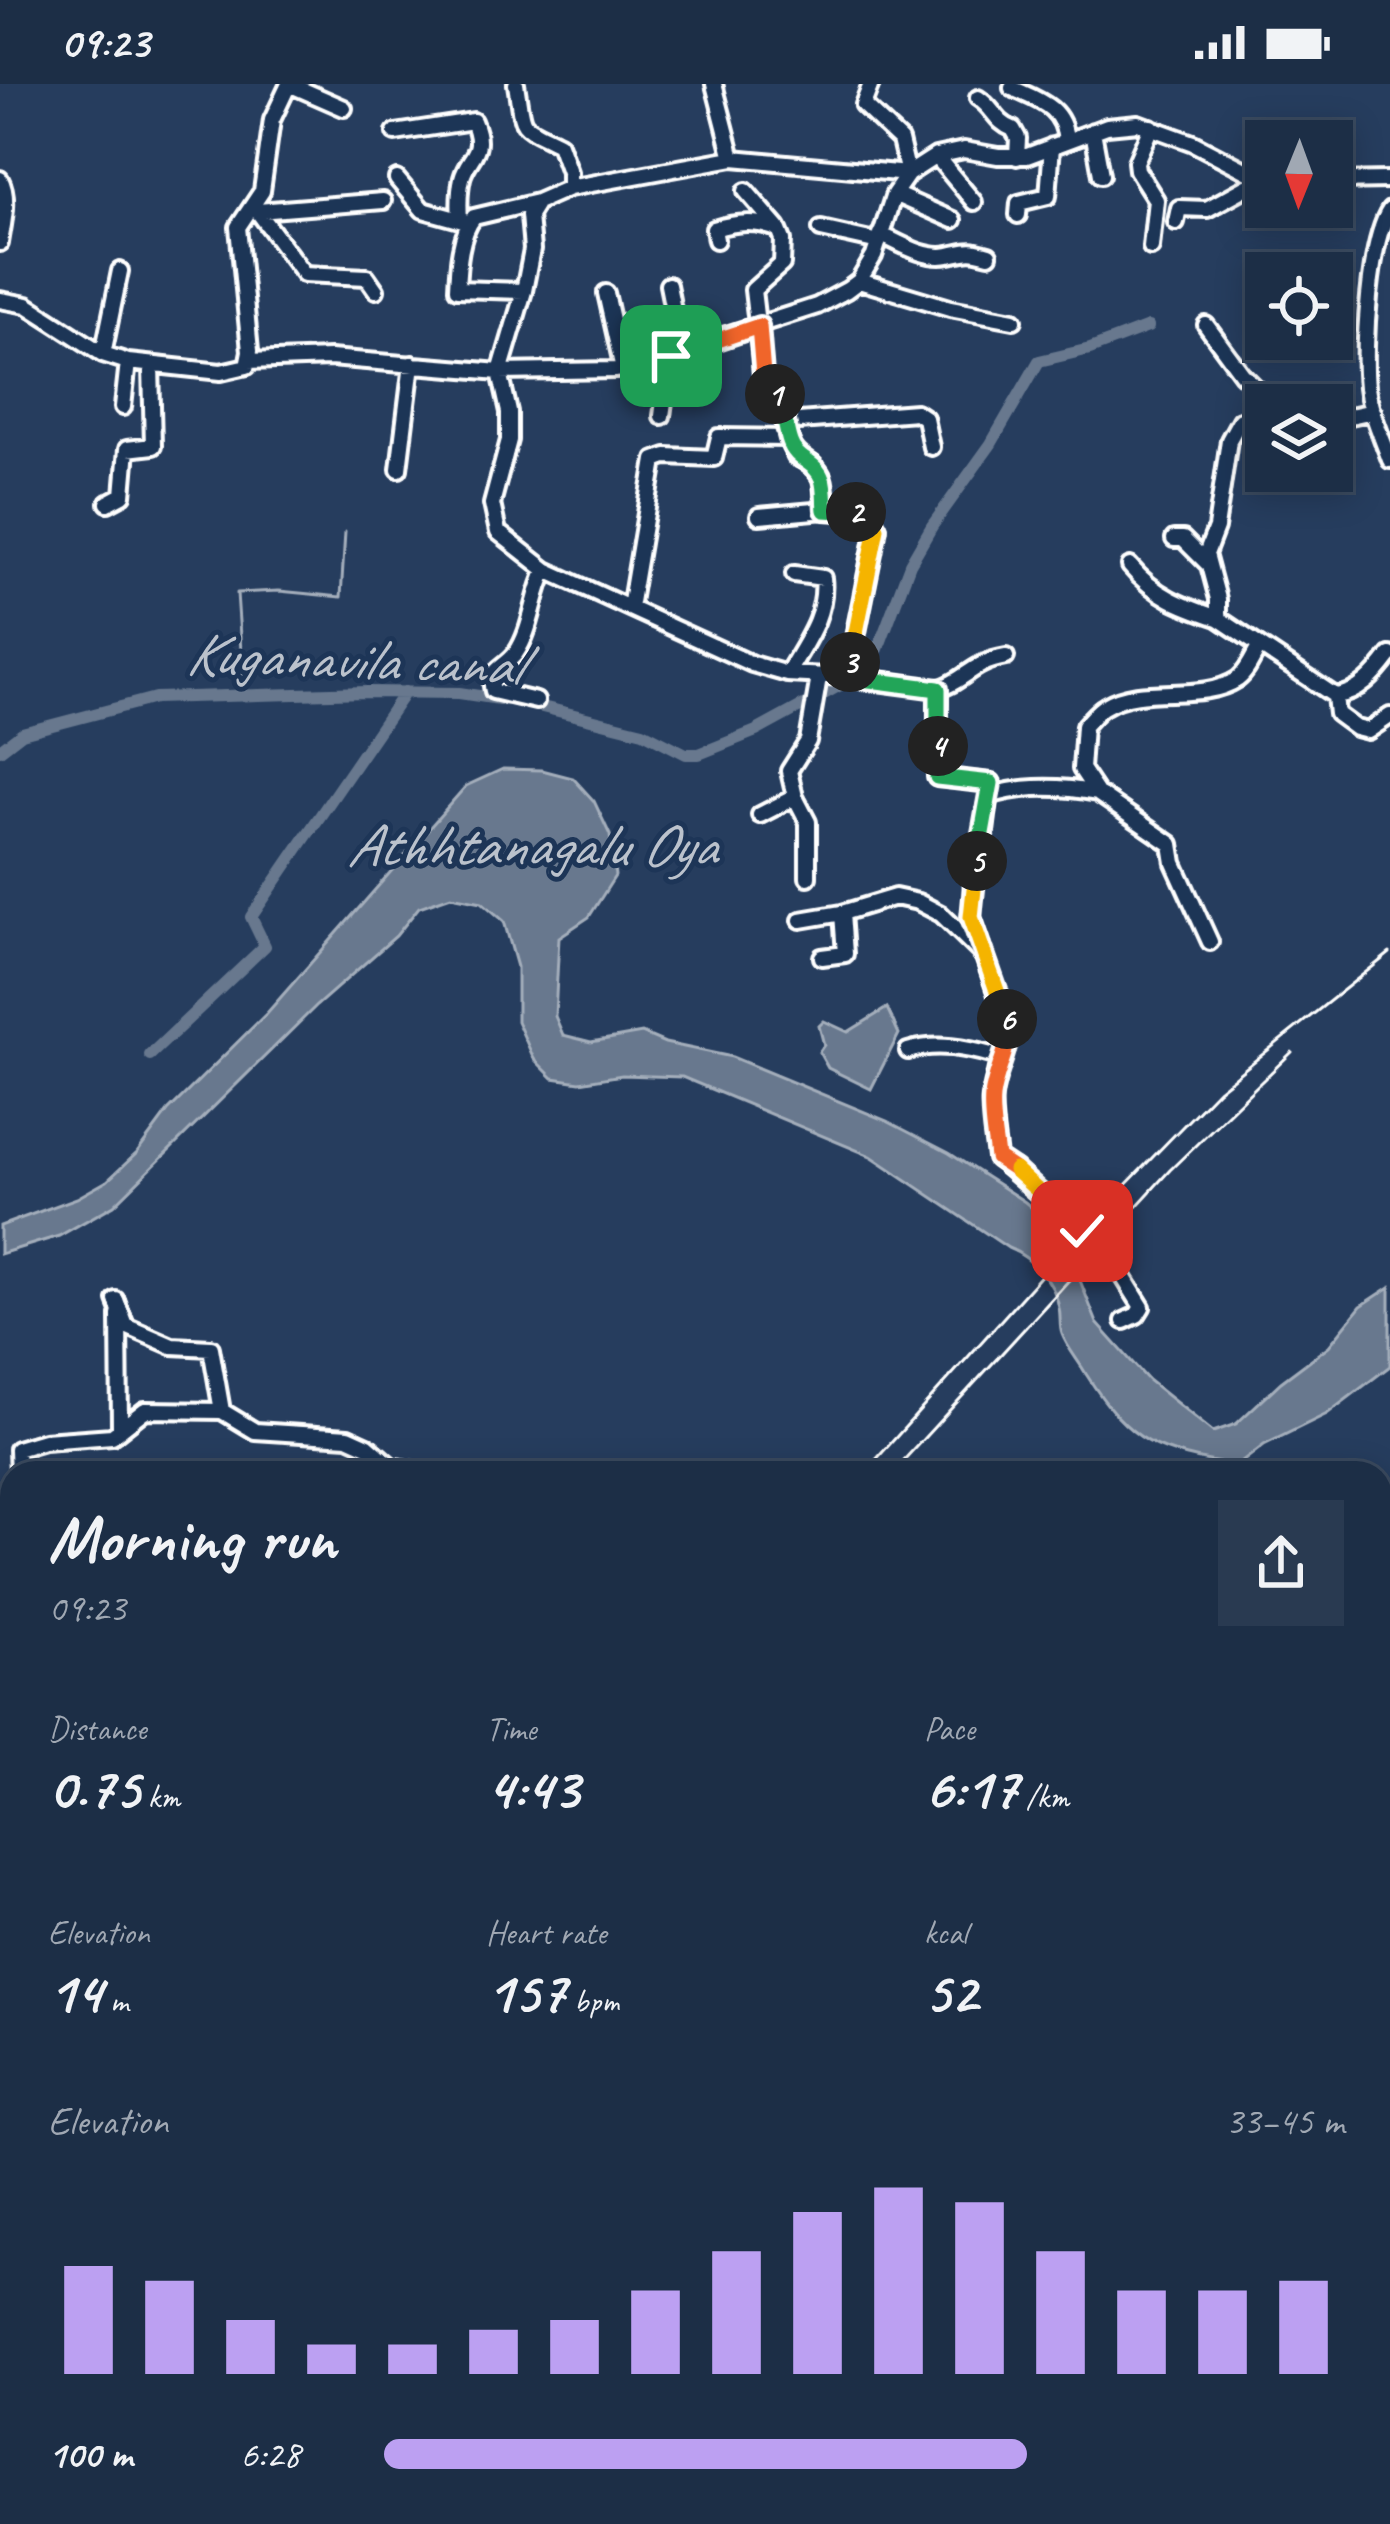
<!DOCTYPE html>
<html lang="en">
<head>
<meta charset="utf-8">
<style>
  body { margin:0; font-family:Caveat,sans-serif; background:#293a51; color:#f1f3f6; height:100vh; display:flex; flex-direction:column; font-size:45px; white-space:nowrap }
  * { box-sizing:border-box; margin:0 }
  p { font-size:39px; color:#a0a8b3 }
  .icon { flex:none; width:66px; height:66px; fill:none; stroke:currentColor; stroke-width:2; stroke-linecap:round; stroke-linejoin:round }
  .map { position:relative; flex:1; overflow:hidden }
  .drawer { position:absolute; left:0px; top:1377px; width:1392px; height:1065px; display:flex; flex-direction:column; background:#1c2e46; border-radius:36px 36px 0 0; box-shadow:0 6px 30px #0003,0 0 0 3px #3a4a5f }
  .drawer>* { flex:none }
  .needle { width:78px; rotate:181deg }
  .buttons { position:absolute; left:1245px; top:36px; display:grid; gap:24px }
  .buttons a { display:grid; place-items:center; width:108px; height:108px; border-radius:0px; background:#1c2e46; box-shadow:0 6px 30px #0003,0 0 0 3px #3a4a5f; font-size:60px }
  .pin { position:absolute; display:grid; place-items:center; width:102px; height:102px; color:#fff; margin:-51px; border-radius:24px; box-shadow:0 6px 18px #0006 }
  .km { position:absolute; width:60px; height:60px; margin:-30px; border-radius:50%; background:#222; color:#fff; font-size:33px; line-height:60px; text-align:center }
  .round { display:grid; place-items:center; flex:none; width:126px; height:126px; border-radius:0px; background:#293a51 }
  .headline { display:flex; align-items:center; justify-content:space-between; height:204px; padding:0 48px }
  h1 { font-size:66px; font-weight:600; line-height:90px }
  .stats { display:grid; grid-template-columns:repeat(3,1fr); gap:18px; height:204px; padding:12px 48px }
  .stats div { display:grid; align-content:center }
  .stats b { font-size:60px; font-weight:600 }
  .stats small { font-size:33px; font-weight:400 }
  .stats p { font-size:33px }
  .chart { height:336px; padding:24px 48px }
  .chart p { display:flex; justify-content:space-between }
  .chart svg { width:100%; height:216px; margin-top:12px; stroke:#bca0f2; stroke-width:6 }
  ul { padding:0 48px; list-style:none; font-size:39px }
  li { display:grid; grid-template-columns:192px 144px 1fr; align-items:center; height:90px }
  li i { height:30px; border-radius:15px; background:#bca0f2 }
  .status { display:flex; justify-content:space-between; align-items:center; height:84px; padding:0 60px; background:#1c2e46; direction:ltr }
  .status svg { height:33px; fill:currentColor }
  .map>svg:first-child { display:block }
  .water { fill:#67788e; stroke:#a4aebb; stroke-width:3 }
  .lines { fill:none; stroke-linecap:round; stroke-linejoin:round }
  .stream { stroke:#a4aebb; stroke-width:3 }
  .canal { stroke:#67788e; stroke-width:12 }
  .river { stroke:#67788e; stroke-width:21 }
  .minor-casing { stroke:#fff; stroke-width:22 }
  .minor { stroke:#1d3557; stroke-width:14 }
  .rail { stroke:#fff; stroke-width:3 }
  .split-1-casing { stroke:#fff; stroke-width:24 }
  .split-2-casing { stroke:#fff; stroke-width:24 }
  .split-3-casing { stroke:#fff; stroke-width:24 }
  .split-4-casing { stroke:#fff; stroke-width:24 }
  .split-5-casing { stroke:#fff; stroke-width:24 }
  .split-6-casing { stroke:#fff; stroke-width:24 }
  .split-7-casing { stroke:#fff; stroke-width:24 }
  .split-8-casing { stroke:#fff; stroke-width:24 }
  .split-1 { stroke:#f0652b; stroke-width:15 }
  .split-2 { stroke:#22a559; stroke-width:15 }
  .split-3 { stroke:#f5b400; stroke-width:15 }
  .split-4 { stroke:#22a559; stroke-width:15 }
  .split-5 { stroke:#22a559; stroke-width:15 }
  .split-6 { stroke:#f5b400; stroke-width:15 }
  .split-7 { stroke:#f0652b; stroke-width:15 }
  .split-8 { stroke:#f5b400; stroke-width:15 }
  .labels { text-anchor:middle; dominant-baseline:central; stroke-width:10; stroke-linejoin:round; paint-order:stroke }
  .water-label { font-size:60px; font-style:italic; fill:#bbc2cc; stroke:#1d3557 }
</style>
</head>
<body>
<div class="status"><b>09:23</b><svg viewBox="0 0 49 12"><path d="M0 12V9h3v3zM5 12V6h3v6zM10 12V3h3v9zM15 12V0h3v12zM26 1h20v11H26zM47 4h2v5h-2z"/></svg></div>
<div class="map">
<svg width="1390" height="2440" viewBox="0 0 1390 2440">
  <rect width="100%" height="100%" fill="#263d5e"/>
  <filter id="ink" filterUnits="userSpaceOnUse"><feTurbulence type="fractalNoise" baseFrequency=".00833" numOctaves="2"/><feDisplacementMap in="SourceGraphic" scale="24" xChannelSelector="R" yChannelSelector="G"/><feConvolveMatrix kernelMatrix="1 2 1 2 8 2 1 2 1" color-interpolation-filters="sRGB"/></filter>
  <g filter="url(#ink)">
    <path class="water" d="M503 685 542 686 573 694 594 717 610 751 615 792 589 833 559 853 555 932 563 951 591 958 642 949 665 959 732 973 887 1037 949 1069 1025 1118 1061 1149 1097 1239 1148 1296 1213 1348 1236 1340 1281 1298 1329 1262 1361 1222 1390 1203V1282L1327 1330 1264 1361 1237 1382C1157 1368 1131 1361 1086 1290 1079 1277 1067 1264 1062 1250 1059 1243 1061 1232 1059 1224 1055 1197 1031 1173 1008 1164L871 1072 682 993 622 991 580 998 553 994 534 975 517 937V883L504 837 482 818 451 812 419 823 396 852 316 922 114 1121 59 1152 0 1170V1142L77 1114 107 1097 137 1069 168 1027 267 929 466 702Z
      M887 924 899 950 871 1005 828 984 819 968 824 961 819 942 824 937 848 948Z"/>
    <g class="lines">
      <path class="stream" d="M244 611 237 509 279 507 341 513 345 448
        M0 2077 12 2036
        M0 2118 12 2114
        M0 2245 12 2278
        M53 2430 54 2434
        M601 2440 606 2430"/>
      <path class="canal" d="M526 619 643 648 686 670H699L756 647 844 599 878 565 910 480 932 442 991 360 1039 277 1090 265 1148 243
        M0 666 22 649 155 614 367 608 459 609 506 616
        M150 971 265 862 251 833 405 608"/>
      <path class="river" d="M495 2430 496 2440
        M767 2440 775 2430"/>
      <defs>
        <path id="minor" d="M289 0 344 24
          M516 0C524 48 516 38 559 60L569 88V104L733 74
          M714 0 733 74 908 90 900 56 863 21 871 0
          M1012 4C1038 16 1064 23 1066 57
          M978 14C994 24 995 38 1013 45L1018 54 1017 73
          M1151 43 1136 78 1137 86 1156 116 1151 163
          M1093 47 1101 91
          M395 49 473 37C487 70 468 71 462 94 459 107 459 122 460 136
          M936 72 974 118
          M0 95C10 113 3 139 0 159
          M397 95 423 126 463 137
          M1332 97 1390 96
          M569 104 537 118 529 131 532 166 524 207 500 288 509 328V356L492 420 498 448 546 486 752 580 787 590 866 594 938 605C966 597 970 579 1006 573
          M746 107 778 144
          M894 110 953 136
          M253 121 304 190 367 193 376 206
          M1390 126C1369 157 1363 264 1367 303 1370 328 1382 353 1390 376
          M258 127 383 117
          M1018 131 1019 119 1048 112 1052 62
          M1176 138 1179 124 1207 125 1260 96
          M821 145 879 158
          M880 150C901 160 926 176 949 171 969 167 968 165 989 171
          M716 156 714 145C736 138 757 136 779 146L783 156 782 180 753 206 763 291 784 323 789 357 796 373 812 380 822 394 825 426C845 428 865 425 877 444L847 593
          M859 197 950 224 1014 236
          M668 201 681 266
          M524 207 457 205C458 182 460 150 474 133L537 118
          M606 209 623 285
          M0 216 27 221 103 270 128 278 221 288 247 282 250 267 238 143 262 107 272 36 289 0
          M1206 241 1242 290 1273 321
          M103 270 120 187
          M249 277 330 274 500 288 616 286 661 277 692 262 817 222 847 206 859 197 874 172 894 110 908 90 936 72 964 66 998 72H1027L1107 42 1138 39 1193 59 1266 97
          M661 277 666 303 662 332
          M123 323 128 278
          M1332 336 1373 327
          M786 338 916 328 925 334 931 363
          M1266 345 1250 334 1240 336 1229 356 1216 444 1206 470 1218 515V534L1335 612C1359 610 1376 590 1390 571
          M714 374 719 353 788 354
          M399 385 412 280
          M108 419 123 411 127 365 153 362 151 282
          M759 432 825 426
          M1174 455H1183L1208 480
          M1130 482C1155 512 1182 522 1218 534
          M630 524 655 376 666 372 714 374
          M787 590C805 559 827 531 823 494L794 490
          M938 605 937 693 991 699 985 748 973 790 972 834 1010 950 998 979 991 1017 997 1074 1111 1173 1142 1223 1137 1231 1124 1237
          M1335 612 1337 630 1356 644 1368 647 1390 632
          M536 617 493 607C487 585 504 585 516 569 532 546 533 512 546 486
          M989 712C1024 701 1061 702 1097 709
          M760 731 795 713
          M808 793V738L795 713 789 687 808 657 819 593
          M801 836 842 829
          M1210 858 1174 779 1171 760 1097 709 1081 685 1084 642C1090 636 1097 626 1105 622 1145 598 1199 620 1238 595 1247 588 1253 574 1259 563
          M822 873 845 870 842 829 895 813 918 818 941 830 982 870
          M908 967C936 958 967 964 995 972L998 979
          M116 1216 126 1242 172 1262 211 1264 222 1327
          M119 1231 120 1343
          M18 1389 17 1365 44 1357 112 1352 145 1326 222 1327 255 1347 348 1353 368 1362 391 1382 431 1389
          M0 1469H12
          M1380 1484 1390 1488
          M1142 2430 1151 2440"/>
      </defs>
      <use href="#minor" class="minor-casing"/>
      <use href="#minor" class="minor"/>
      <path class="rail" d="M864 1389 1081 1147 1218 1006 1390 869
        M892 1389 1170 1086 1292 968
        M156 2440 163 2430"/>
    </g>
  </g>
  <g class="lines" filter="url(#ink)">
    <defs>
      <path id="split-1" d="M671 272 759 242 763 291 775 310"/>
      <path id="split-2" d="M775 310C786 326 784 341 790 358 796 377 816 377 822 395 825 403 824 417 825 426L856 428"/>
      <path id="split-3" d="M850 578 877 444 871 434 856 428"/>
      <path id="split-4" d="M850 578 847 593 938 605V662"/>
      <path id="split-5" d="M938 662 937 693 991 699 977 777"/>
      <path id="split-6" d="M977 777 971 833 1007 935"/>
      <path id="split-7" d="M1007 935C1013 962 995 985 992 1013 990 1033 995 1054 997 1074L1015 1086"/>
      <path id="split-8" d="M1015 1086 1082 1147"/>
    </defs>
    <use href="#split-1" class="split-1-casing"/>
    <use href="#split-2" class="split-2-casing"/>
    <use href="#split-3" class="split-3-casing"/>
    <use href="#split-4" class="split-4-casing"/>
    <use href="#split-5" class="split-5-casing"/>
    <use href="#split-6" class="split-6-casing"/>
    <use href="#split-7" class="split-7-casing"/>
    <use href="#split-8" class="split-8-casing"/>
    <use href="#split-1" class="split-1"/>
    <use href="#split-2" class="split-2"/>
    <use href="#split-3" class="split-3"/>
    <use href="#split-4" class="split-4"/>
    <use href="#split-5" class="split-5"/>
    <use href="#split-6" class="split-6"/>
    <use href="#split-7" class="split-7"/>
    <use href="#split-8" class="split-8"/>
  </g>
  <g class="labels">
    <g class="water-label">
      <text transform="translate(353 575) rotate(2)">Kuganavila canal</text>
      <text x="531" y="761">Athhtanagalu Oya</text>
    </g>
  </g>
</svg>
<div class="buttons">
<a><svg class="needle" viewBox="-14 -14 28 28"><path d="M0-13l5 13h-10z" fill="#e53935"/><path d="M0 13l5-13h-10z" fill="#a0a8b3"/></svg></a>
<a><svg class="icon" aria-label="locate" viewBox="0 0 24 24"><circle cx="12" cy="12" r="6"/><path d="M12 2v4M12 18v4M2 12h4M18 12h4"/></svg></a>
<a><svg class="icon" aria-label="layers" viewBox="0 0 24 24"><path d="M12 4l9 5-9 5-9-5zM3 14l9 5 9-5"/></svg></a>
</div>
<div class="pin" style="left:671px;top:272px;background:#1e9e55"><svg class="icon" aria-label="arrive" viewBox="0 0 24 24"><path d="M6 21V4h12l-3 4 3 4H6"/></svg></div>
<div class="pin" style="left:1082px;top:1147px;background:#d93025"><svg class="icon" aria-label="check" viewBox="0 0 24 24"><path d="M5 12l5 5 9-10"/></svg></div>
<b class="km" style="left:775px;top:310px">1</b>
<b class="km" style="left:856px;top:428px">2</b>
<b class="km" style="left:850px;top:578px">3</b>
<b class="km" style="left:938px;top:662px">4</b>
<b class="km" style="left:977px;top:777px">5</b>
<b class="km" style="left:1007px;top:935px">6</b>
<section class="drawer">
<div class="headline"><div><h1>Morning run</h1><p>09:23</p></div><a class="round"><svg class="icon" aria-label="share" viewBox="0 0 24 24"><path d="M12 15V3M7 8l5-5 5 5M5 13v7h14v-7"/></svg></a></div>
<div class="stats">
<div><p>Distance</p><b>0.75<small> km</small></b></div>
<div><p>Time</p><b>4:43</b></div>
<div><p>Pace</p><b>6:17<small> /km</small></b></div>
</div>
<div class="stats">
<div><p>Elevation</p><b>14<small> m</small></b></div>
<div><p>Heart rate</p><b>157<small> bpm</small></b></div>
<div><p>kcal</p><b>52</b></div>
</div>
<div class="chart"><p><span>Elevation</span>33–45 m</p>
<svg viewBox="0 0 160 44" preserveAspectRatio="none"><path d="M5 44V22M15 44V25M25 44V33M35 44V38M45 44V38M55 44V35M65 44V33M75 44V27M85 44V19M95 44V11M105 44V6M115 44V9M125 44V19M135 44V27M145 44V27M155 44V25"/></svg>
</div>
<ul>
<li><b>100 m</b>6:28<i style="width:67%"></i></li>
</ul>
</section>
</div>
</body>
</html>
